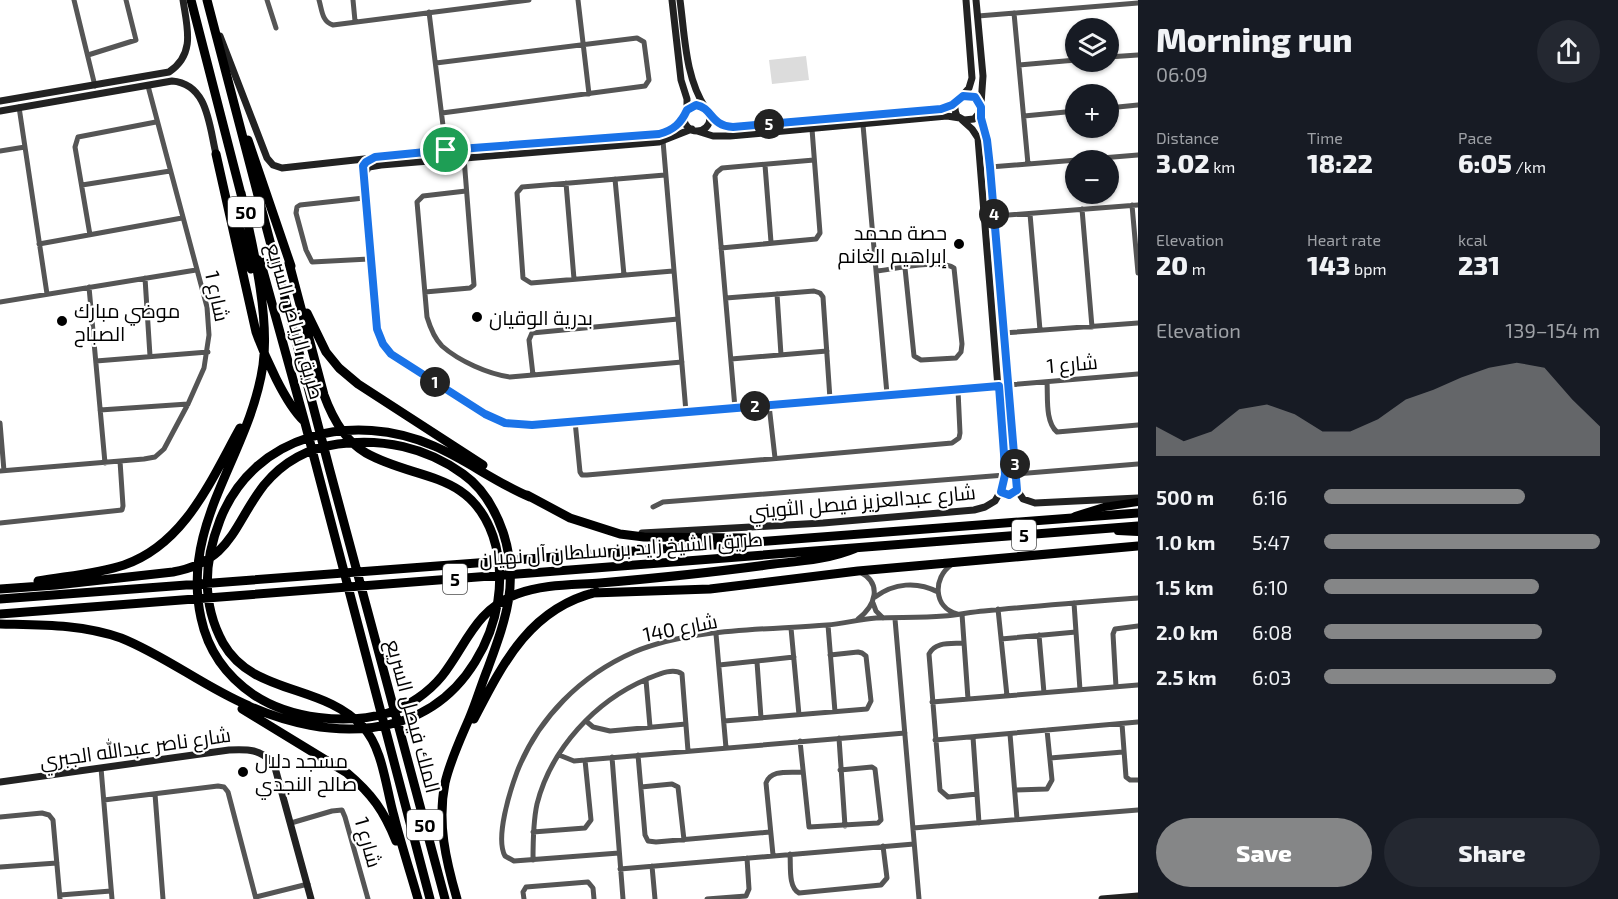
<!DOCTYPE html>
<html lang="en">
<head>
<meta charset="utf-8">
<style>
  body { margin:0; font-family:"Exo 2",Cairo,sans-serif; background:#242831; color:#f1f3f6; height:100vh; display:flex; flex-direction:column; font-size:22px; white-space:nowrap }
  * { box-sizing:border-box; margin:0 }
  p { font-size:20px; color:#9ea1a6 }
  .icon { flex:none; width:33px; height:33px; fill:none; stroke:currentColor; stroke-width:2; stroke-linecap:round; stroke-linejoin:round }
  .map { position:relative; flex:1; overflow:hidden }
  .drawer { display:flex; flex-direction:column; background:#171b24; width:480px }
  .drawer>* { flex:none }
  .fabs { position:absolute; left:1065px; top:18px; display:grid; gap:12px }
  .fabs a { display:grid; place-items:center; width:54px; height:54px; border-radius:50%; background:#171b24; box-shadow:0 2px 4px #0004; font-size:30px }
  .pin { position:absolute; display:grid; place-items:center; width:51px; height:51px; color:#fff; margin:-26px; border:3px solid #fff; border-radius:50%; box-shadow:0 2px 6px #0007 }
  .km { position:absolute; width:30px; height:30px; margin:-15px; border-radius:50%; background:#222; color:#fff; font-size:16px; line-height:30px; text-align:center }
  .round { display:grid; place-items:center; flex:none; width:63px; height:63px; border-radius:32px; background:#242831 }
  .overview { display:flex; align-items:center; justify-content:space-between; height:102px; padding:0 18px }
  h1 { font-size:33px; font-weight:800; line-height:45px }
  .metrics { display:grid; grid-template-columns:repeat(3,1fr); gap:9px; height:102px; padding:6px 18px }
  .metrics div { display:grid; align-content:center }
  .metrics b { font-size:26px; font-weight:800 }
  .metrics small { font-size:16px; font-weight:400 }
  .metrics p { font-size:16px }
  .chart { height:168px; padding:12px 18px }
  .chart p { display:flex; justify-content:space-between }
  .chart svg { width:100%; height:108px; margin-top:6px; fill:#858687; opacity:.7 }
  .action { display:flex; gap:12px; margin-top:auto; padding:12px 18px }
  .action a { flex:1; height:69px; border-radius:36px; background:#858687; color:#fff; font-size:24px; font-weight:800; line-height:69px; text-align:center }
  .action a+a { background:#242831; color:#f1f3f6 }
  ul { padding:0 18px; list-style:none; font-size:20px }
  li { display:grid; grid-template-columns:96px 72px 1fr; align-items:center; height:45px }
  li i { height:15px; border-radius:8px; background:#858687 }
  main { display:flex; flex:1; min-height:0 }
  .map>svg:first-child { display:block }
  .green { fill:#dcdcdc }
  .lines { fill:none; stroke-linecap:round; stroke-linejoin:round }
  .street { stroke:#555; stroke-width:5 }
  .secondary { stroke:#222; stroke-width:7 }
  .primary { stroke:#000; stroke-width:8 }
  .highway { stroke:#000; stroke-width:9 }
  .route-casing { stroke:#fff; stroke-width:12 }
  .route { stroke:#1a73e8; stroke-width:8 }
  .poi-dot { fill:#000; stroke:#fff; stroke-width:2 }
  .labels { text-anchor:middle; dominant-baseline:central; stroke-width:4.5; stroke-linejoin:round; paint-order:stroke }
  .shield { fill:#fff; stroke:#4c4c4c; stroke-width:1.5 }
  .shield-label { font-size:18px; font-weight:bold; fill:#000 }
  .poi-label { font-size:20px; fill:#000; stroke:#fff; text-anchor:start }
  .street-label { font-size:20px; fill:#000; stroke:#fff }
</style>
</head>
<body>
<main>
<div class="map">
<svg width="1138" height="899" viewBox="0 0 1138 899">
  <rect width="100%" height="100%" fill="#fff"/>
  <path class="green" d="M806 56 809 80 772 84 769 60Z"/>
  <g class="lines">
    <path class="street" d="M74 0 95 86
      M267 0 276 28
      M319 0C322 10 322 22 333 25L529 0
      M353 0 355 21
      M578 0 589 94
      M429 12 446 150
      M1014 13 1028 164
      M978 16 1138 3
      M88 55 136 40 126 0
      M1108 57 1138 55
      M436 63 637 38 644 42 649 80 645 86 442 113
      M1019 65 1076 60
      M19 107 47 294
      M1108 108 1138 105
      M1024 116 1076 111
      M863 125 887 394
      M663 141 686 412
      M0 151 25 147
      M765 165 771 242
      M990 167 1138 155
      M665 175 522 187 517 193 523 278 531 283 673 271
      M615 179 624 275
      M566 183 574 279
      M82 185 170 171
      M466 191 423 196 417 202 427 317C430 327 434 338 442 346 459 361 488 374 510 377L682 362
      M364 198 300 205 297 207 296 213 306 250 312 262 369 259
      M1132 205 1138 273
      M1082 209 1092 327
      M1030 214 1040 330
      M995 216 1138 205
      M90 235 75 147 78 137 156 122
      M39 244 182 218
      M721 248 816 239 820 233 812 129
      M877 271C894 269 941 259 954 268L962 344 961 352 956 358 921 360 914 356 905 268
      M145 278 150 356
      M89 287 105 463
      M425 292 470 288 474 285 464 158
      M777 294 781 355
      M726 298 814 291 820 293 823 297 830 399
      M0 302 196 270
      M1003 333 1138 323
      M731 359 827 351
      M96 361 208 352
      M533 375 529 340 532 333 678 319
      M1047 382C1048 397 1045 422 1057 432L1138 425
      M1008 385 1138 374
      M769 405 775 458
      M735 408 715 176 717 172 722 168 814 160
      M100 410 188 404
      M575 421 580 472 582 475H587L952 443 959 438 960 433 958 390
      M0 423 4 471
      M0 471 144 459 155 457 164 449 188 404 204 368 209 335 207 307 148 86
      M1015 474 1138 464
      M653 507 663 502 1005 475
      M0 523 122 510 123 506 120 461
      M951 565C933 578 933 607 957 614
      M875 597C894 583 917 581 938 592
      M873 603 876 611 883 618
      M1074 603 1080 690
      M998 609 1007 696
      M962 614 968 699
      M858 619C875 606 883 584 860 572
      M895 619 919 899
      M828 625 835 712
      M791 628 799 715
      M716 634 726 748
      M1039 635 1044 693
      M1001 639 1076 632
      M964 643C952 644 935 641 929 654L940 790 948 797 977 794
      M757 662 761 718
      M719 665 794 657
      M646 680 650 727
      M1116 687 1113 634 1115 629 1138 626
      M932 702 1138 685
      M586 721 593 727 610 731 686 724
      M724 721 867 709 871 701 866 656 862 653 858 652 830 655
      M1122 724 1126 777 1130 780H1138
      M1010 734 1017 819
      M973 737 979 823
      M839 738 845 826
      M935 740 1138 722
      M800 741 809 827 878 823 881 820 875 769 872 767 840 770
      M559 755 574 761 585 760 905 733
      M638 755 645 835 648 841 656 842 770 832
      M612 757 623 899
      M1050 758 1123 752
      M101 768 112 899
      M641 787 672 784 678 787 684 840
      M1015 790 1047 789 1052 780 1047 730
      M155 794 163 899
      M104 800 218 786 224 787 228 792 256 899
      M0 817 42 813 49 815 53 820 60 899
      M291 823 332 811 342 810 345 817 368 899
      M913 828 1138 810
      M533 832 585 828 591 820 585 760
      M619 853 514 861 505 856C495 838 510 791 517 772 538 718 581 675 634 652 692 628 765 630 827 625 843 624 859 619 876 618 898 617 921 618 944 616 957 615 971 612 984 611 1035 606 1087 602 1138 598
      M790 854C791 866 788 887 799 893L881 885 887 878 883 846
      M773 855 766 783C771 769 789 773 803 772
      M533 860C533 841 533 822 537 804 551 749 595 701 647 679 657 675 673 667 682 674L688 751
      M652 866 655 899
      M0 867 57 863
      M620 869 914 844
      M60 895 111 891
      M256 897 308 884
      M524 899 523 892 526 887 588 882 593 888 594 899
      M707 899 746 896 749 889 747 858"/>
    <path class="secondary" d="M672 0 681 80 687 99V110
      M680 0C685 37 685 77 706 109
      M976 0 983 76 981 104
      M220 36 267 158 273 165 282 168 446 150 654 134 673 128 684 118
      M962 96 969 88 972 78 966 0
      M0 101 169 72C196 54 187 27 183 0
      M684 118a13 13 0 1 1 26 0a13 13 0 1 1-26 0Z
      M0 111 172 81C208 84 209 125 216 154
      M980 112 974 119 964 120 957 116C948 97 972 86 980 102 982 107 980 112 981 117 982 125 985 132 987 140L1017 490 1023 499 1035 503 1138 498
      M709 115 718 123 733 127 937 109 956 103
      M697 131 713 136H730L947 116 960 118
      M375 157 366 162 362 171 376 324 380 340 391 354 485 414C500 422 515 426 532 425L999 386
      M364 174 369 167 381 165 659 142 692 129
      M1001 492 1009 495 1017 490
      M642 533 823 523 974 510 985 507 995 501 1003 487 1005 475 978 138 972 129 962 120
      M0 782 229 750C249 749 260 749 274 764L311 899
      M1102 899 1138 896"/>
    <path class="primary" d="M1075 516 1104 507 1138 502
      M1118 531 1138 532"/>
    <path class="highway" d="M191 0 242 198
      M207 0 330 471 445 899
      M248 140 291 266
      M216 154 256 332C265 357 285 403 304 421
      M241 193C252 243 270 315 263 365 250 455 180 523 201 618 208 651 226 676 254 695 290 719 346 725 388 713 408 707 429 692 442 676 467 644 475 610 517 594 543 584 574 585 600 583 658 578 716 572 774 564 802 561 830 559 856 548
      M235 213 251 269
      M260 260 305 423 430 899
      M307 313 326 352 339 368 358 384 483 465
      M527 495 570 518 620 534 644 537 744 538
      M38 581C67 576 97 574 124 565 185 544 211 480 240 428
      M0 589 56 585 173 572C232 561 233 525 264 485 283 462 308 448 338 444 382 438 426 447 463 474 483 488 495 509 503 532 520 583 505 621 488 668 481 685 476 703 469 719 460 740 450 761 445 783 437 823 446 861 457 899
      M592 593 710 589 858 571 1138 546
      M0 599 1138 513
      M0 614 1138 526
      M0 624C41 625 81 624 121 638 166 656 204 687 249 706 327 741 425 743 475 662 498 625 507 578 493 536 470 470 416 481 366 453 345 441 332 417 324 395L289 263
      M242 709 347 773C372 794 384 811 396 841
      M474 719C503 663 530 608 597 592
      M418 899C410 871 401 844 394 816 386 789 383 748 363 727 323 683 253 696 223 643 201 603 204 561 220 520 254 433 354 411 434 446 467 460 496 483 530 497"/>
  </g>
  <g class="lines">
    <defs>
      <path id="route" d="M446 150 375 157 366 162 363 166 377 329 383 344 391 354 485 414 505 423 532 425 999 386 1004 454H1014L1017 490 1009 495 1001 492 1005 475 1004 454H1014L990 167 987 140 981 118V107L975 97 963 96 952 105 941 109 733 127C710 126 713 108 696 105L687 110C681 123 674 130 659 134L446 150"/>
    </defs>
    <use href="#route" class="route-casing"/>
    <use href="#route" class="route"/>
  </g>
  <g class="poi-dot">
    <circle cx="959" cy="244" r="6"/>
    <circle cx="477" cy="317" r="6"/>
    <circle cx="62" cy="321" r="6"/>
    <circle cx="243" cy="772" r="6"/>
  </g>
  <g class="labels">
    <g class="shield">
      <rect x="228" y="197" width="36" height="30" rx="4.5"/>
      <rect x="1012" y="520" width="24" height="30" rx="4.5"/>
      <rect x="443" y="564" width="24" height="30" rx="4.5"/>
      <rect x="407" y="810" width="36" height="30" rx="4.5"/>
    </g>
    <g class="shield-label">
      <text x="246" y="212">50</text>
      <text x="1024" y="535">5</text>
      <text x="455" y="579">5</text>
      <text x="425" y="825">50</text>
    </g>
    <g class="poi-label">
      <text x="947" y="232" text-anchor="end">حصة محمد<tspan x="947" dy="23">إبراهيم الغانم</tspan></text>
      <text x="74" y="310">موضي مبارك<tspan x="74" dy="23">الصباح</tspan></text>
      <text x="489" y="317">بدرية الوقيان</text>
      <text x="255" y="760">مسجد دلال<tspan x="255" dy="23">صالح النجدي</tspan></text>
    </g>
    <g class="street-label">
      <text transform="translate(218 296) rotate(78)">شارع 1</text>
      <text transform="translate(296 321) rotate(74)">طريق الرياض السريع</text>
      <text transform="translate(1072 363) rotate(-5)">شارع 1</text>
      <text transform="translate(862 501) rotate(-5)">شارع عبدالعزيز فيصل الثويني</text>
      <text transform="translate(621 548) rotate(-4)">طريق الشيخ زايد بن سلطان آل نهيان</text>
      <text transform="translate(680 627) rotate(-11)">شارع 140</text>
      <text transform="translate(414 716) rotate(75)">الملك فيصل السريع</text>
      <text transform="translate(135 747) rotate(-8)">شارع ناصر عبدالله الجبري</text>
      <text transform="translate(369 842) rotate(74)">شارع 1</text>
    </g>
  </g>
</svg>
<div class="fabs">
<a><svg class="icon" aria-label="layers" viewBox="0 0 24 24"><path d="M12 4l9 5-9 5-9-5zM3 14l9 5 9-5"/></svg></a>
<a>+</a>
<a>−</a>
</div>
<div class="pin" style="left:446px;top:150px;background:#1e9e55"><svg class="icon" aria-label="arrive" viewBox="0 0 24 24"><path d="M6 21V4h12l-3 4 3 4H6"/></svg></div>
<b class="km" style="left:435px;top:382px">1</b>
<b class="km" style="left:755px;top:406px">2</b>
<b class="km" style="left:1015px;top:464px">3</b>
<b class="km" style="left:994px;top:214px">4</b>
<b class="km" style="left:769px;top:124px">5</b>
</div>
<section class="drawer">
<div class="overview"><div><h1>Morning run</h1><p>06:09</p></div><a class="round"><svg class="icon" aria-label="share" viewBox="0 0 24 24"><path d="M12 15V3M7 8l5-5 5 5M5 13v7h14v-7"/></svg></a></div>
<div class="metrics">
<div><p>Distance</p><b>3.02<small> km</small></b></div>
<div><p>Time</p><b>18:22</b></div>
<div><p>Pace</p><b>6:05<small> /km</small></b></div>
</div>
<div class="metrics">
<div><p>Elevation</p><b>20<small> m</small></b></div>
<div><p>Heart rate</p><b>143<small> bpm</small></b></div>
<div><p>kcal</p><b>231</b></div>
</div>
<div class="chart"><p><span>Elevation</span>139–154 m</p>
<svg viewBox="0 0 160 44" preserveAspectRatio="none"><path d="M0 44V32L10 38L20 34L30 25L40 23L50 27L60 34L70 34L80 29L90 21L100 17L110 12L120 8L130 6L140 8L150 21L160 32V44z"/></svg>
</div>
<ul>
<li><b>500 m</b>6:16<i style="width:73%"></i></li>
<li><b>1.0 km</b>5:47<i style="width:100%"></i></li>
<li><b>1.5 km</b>6:10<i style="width:78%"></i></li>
<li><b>2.0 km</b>6:08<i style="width:79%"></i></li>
<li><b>2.5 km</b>6:03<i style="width:84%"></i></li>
</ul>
<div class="action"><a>Save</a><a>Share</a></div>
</section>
</main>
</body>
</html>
